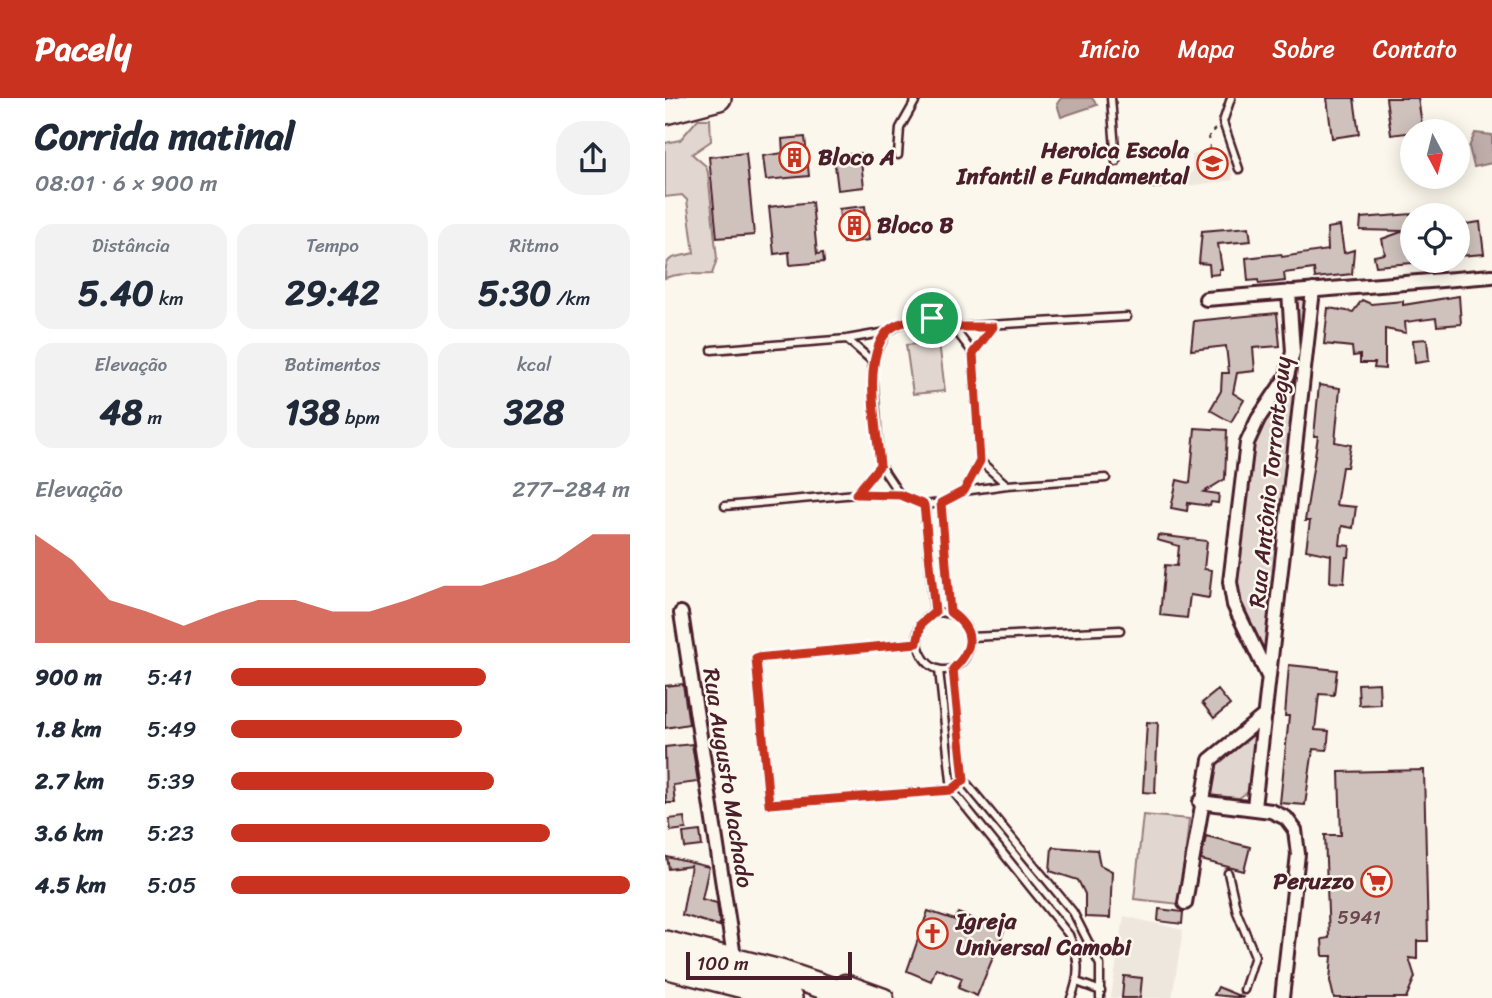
<!DOCTYPE html>
<html lang="pt">
<head>
<meta charset="utf-8">
<style>
  body { margin:0; font-family:Sriracha,sans-serif; background:#f2f2f3; color:#1f2937; height:100vh; display:flex; flex-direction:column; font-size:26px; white-space:nowrap }
  * { box-sizing:border-box; margin:0 }
  p { font-size:23px; color:#747a83 }
  .icon { flex:none; width:38px; height:38px; fill:none; stroke:currentColor; stroke-width:2; stroke-linecap:round; stroke-linejoin:round }
  .map { position:relative; flex:1; overflow:hidden }
  .details { display:flex; flex-direction:column; background:#fff; width:665px }
  .details>* { flex:none }
  .needle { width:46px; rotate:173deg }
  .fabs { position:absolute; left:735px; top:21px; display:grid; gap:14px }
  .fabs a { display:grid; place-items:center; width:70px; height:70px; border-radius:50%; background:#fff; box-shadow:0 4px 18px #0003; font-size:35px }
  .scale { position:absolute; left:21px; bottom:18px; width:166px; box-sizing:border-box; padding-left:7px; border:4px solid #4a1f2b; border-top:0; font-size:19px; line-height:24px; white-space:nowrap; color:#4a1f2b; -webkit-text-stroke:5px #fbf7ec; paint-order:stroke }
  .pin { position:absolute; display:grid; place-items:center; width:60px; height:60px; color:#fff; margin:-30px; border:4px solid #fff; border-radius:50%; box-shadow:0 2px 7px #0007 }
  .round { display:grid; place-items:center; flex:none; width:74px; height:74px; border-radius:28px; background:#f2f2f3 }
  .summary { display:flex; align-items:center; justify-content:space-between; height:119px; padding:0 35px }
  h1 { font-size:38px; font-weight:700; line-height:52px }
  .metrics { display:grid; grid-template-columns:repeat(3,1fr); gap:10px; height:119px; padding:7px 35px }
  .metrics div { display:grid; align-content:center; border-radius:18px; background:#f2f2f3; text-align:center }
  .metrics b { font-size:35px; font-weight:700 }
  .metrics small { font-size:19px; font-weight:400 }
  .metrics p { font-size:19px }
  .chart { height:196px; padding:14px 35px }
  .chart p { display:flex; justify-content:space-between }
  .chart svg { width:100%; height:126px; margin-top:7px; fill:#c8321e; opacity:.7 }
  ul { padding:0 35px; list-style:none; font-size:23px }
  li { display:grid; grid-template-columns:112px 84px 1fr; align-items:center; height:52px }
  li i { height:18px; border-radius:9px; background:#c8321e }
  header { display:flex; align-items:center; gap:42px; box-sizing:border-box; height:98px; padding:0 35px; background:#c8321e; color:#fff }
  header strong { font-size:33px }
  nav { display:flex; gap:38px; margin-inline-start:auto; font-size:24px }
  main { display:flex; flex:1; min-height:0 }
  .map>svg:first-child { display:block }
  .built { fill:#eee7de }
  .green { fill:#e2d7d0; stroke:#967b7e; stroke-width:2 }
  .water { fill:#bfadaa; stroke:#907477; stroke-width:2 }
  .building { fill:#cfc2bc; stroke:#4a1f2b; stroke-width:2 }
  .lines { fill:none; stroke-linecap:round; stroke-linejoin:round }
  .lane-casing { stroke:#4a1f2b; stroke-width:11 }
  .street-casing { stroke:#4a1f2b; stroke-width:18 }
  .secondary-casing { stroke:#4a1f2b; stroke-width:23 }
  .highway-casing { stroke:#4a1f2b; stroke-width:28 }
  .path { stroke:#4a1f2b; stroke-width:2; stroke-dasharray:5 5; stroke-linecap:butt }
  .lane { stroke:#fbf7ec; stroke-width:6 }
  .street { stroke:#fbf7ec; stroke-width:12 }
  .secondary { stroke:#fbf7ec; stroke-width:18 }
  .highway { stroke:#fbf7ec; stroke-width:23 }
  .route-casing { stroke:#fff; stroke-width:14 }
  .route { stroke:#c8321e; stroke-width:9 }
  .labels { text-anchor:middle; dominant-baseline:central; stroke-width:5; stroke-linejoin:round; paint-order:stroke }
  .number-label { font-size:19px; fill:#6b484f }
  .poi-label { font-size:23px; font-weight:bold; fill:#4a1f2b; stroke:#fbf7ec; text-anchor:start }
  .street-label { font-size:23px; fill:#4a1f2b; stroke:#fbf7ec }
</style>
</head>
<body>
<header>
<strong>Pacely</strong>
<nav><a>Início</a><a>Mapa</a><a>Sobre</a><a>Contato</a></nav>
</header>
<main>
<section class="details">
<div class="summary"><div><h1>Corrida matinal</h1><p>08:01 · 6 × 900 m</p></div><a class="round"><svg class="icon" aria-label="share" viewBox="0 0 24 24"><path d="M12 15V3M7 8l5-5 5 5M5 13v7h14v-7"/></svg></a></div>
<div class="metrics">
<div><p>Distância</p><b>5.40<small> km</small></b></div>
<div><p>Tempo</p><b>29:42</b></div>
<div><p>Ritmo</p><b>5:30<small> /km</small></b></div>
</div>
<div class="metrics">
<div><p>Elevação</p><b>48<small> m</small></b></div>
<div><p>Batimentos</p><b>138<small> bpm</small></b></div>
<div><p>kcal</p><b>328</b></div>
</div>
<div class="chart"><p><span>Elevação</span>277–284 m</p>
<svg viewBox="0 0 160 44" preserveAspectRatio="none"><path d="M0 44V6L10 15L20 29L30 33L40 38L50 33L60 29L70 29L80 33L90 33L100 29L110 24L120 24L130 20L140 15L150 6L160 6V44z"/></svg>
</div>
<ul>
<li><b>900 m</b>5:41<i style="width:64%"></i></li>
<li><b>1.8 km</b>5:49<i style="width:58%"></i></li>
<li><b>2.7 km</b>5:39<i style="width:66%"></i></li>
<li><b>3.6 km</b>5:23<i style="width:80%"></i></li>
<li><b>4.5 km</b>5:05<i style="width:100%"></i></li>
</ul>
</section>
<div class="map">
<svg width="827" height="900" viewBox="0 0 827 900">
  <rect width="100%" height="100%" fill="#fbf7ec"/>
  <filter id="ink" filterUnits="userSpaceOnUse"><feTurbulence type="fractalNoise" baseFrequency=".0143" numOctaves="2"/><feDisplacementMap in="SourceGraphic" scale="14" xChannelSelector="R" yChannelSelector="G"/><feConvolveMatrix kernelMatrix="1 2 1 2 8 2 1 2 1" color-interpolation-filters="sRGB"/></filter>
  <g filter="url(#ink)">
    <path class="built" d="M553 51 554 55 565 54 568 82 522 88 520 75 528 74 527 57Z
      M459 818 518 832 507 900H446Z"/>
    <path class="green" d="M33 21H45L46 43 27 56 41 68 43 75 52 161 47 176C31 177 15 174 0 180 0 155 8 161 29 155L22 102 17 97 0 99V45L15 42Z
      M641 198 601 562C591 540 577 517 572 493 567 469 582 349 594 328 601 314 615 304 623 290 638 262 633 230 631 200Z
      M274 244 280 293 248 296 241 247Z
      M593 631 586 692 574 700 541 697 552 663Z
      M478 717 524 721 515 806 469 801Z"/>
    <path class="water" d="M396 0H427L432 7 396 19 392 6Z
      M810 35 827 37V65L809 69 804 49Z"/>
    <path class="building" d="M662 0H689L694 36 667 40Z
      M721 0H753L758 33 726 37Z
      M140 39 144 78 101 82 98 58 118 55 117 41Z
      M81 55 89 137 52 140 44 59Z
      M195 55 199 89 173 92 169 58Z
      M499 76 500 89 487 90 486 77Z
      M147 104 152 156 158 155 159 164 125 167 124 154 109 156 104 109Z
      M200 108 204 142 178 145 174 111Z
      M747 116V165L711 168 709 158 720 156 717 141 739 133 695 132 696 120Z
      M815 124 819 156 794 158 793 127Z
      M675 128 679 155 689 152 687 176 650 180 649 171 619 175 620 183 594 186 593 182 583 183 581 160 616 156 617 159 663 152 662 130Z
      M584 129 586 143 553 146 557 171H554V176L545 177 544 166 534 165 537 133Z
      M794 198 796 226 772 228 771 220 740 224 741 235 720 231V271L709 270 710 265H695V257L688 258 687 249 659 246 663 210 688 214 697 202 706 206 738 203V207Z
      M612 215 615 248 588 250 590 273 572 275 568 295 579 302 566 324 545 312 556 293 557 275H564L561 248 526 252 529 223Z
      M762 241 764 263 750 265 748 242Z
      M654 287 675 290 670 344 686 347 682 369H677L671 407 691 409 688 430 677 428 675 447 685 448 684 459H681L679 485 665 484 666 457 641 452 645 423H640L653 338H649Z
      M530 330 562 332 560 381 539 394 554 396 553 405 546 404 545 408 523 405 522 413 506 410 512 382 525 385Z
      M493 437 542 443 539 471 547 472 544 500 525 497 522 520 495 517 500 467 512 468 514 448 492 442Z
      M624 567 672 572 669 597 654 596 650 632 664 633 662 652 648 651 640 707 615 705 624 618H620Z
      M714 585 715 606 694 607 693 586Z
      M18 586 24 626 0 630V588Z
      M553 592 565 607 549 620 537 605Z
      M482 624 493 625 490 695 478 694Z
      M27 646 33 684 8 687 10 705H1L0 649Z
      M759 672 763 843H752V861L744 860 750 879 741 900H669L665 883 667 858H658L657 841 664 840 660 737H676L674 674Z
      M19 719 21 731 6 733 4 721Z
      M35 733 37 748 20 750 18 735Z
      M541 738 585 749 579 773 536 762Z
      M387 749 432 752 435 767 447 773 445 820 420 819V796L413 782 385 773Z
      M2 759 44 769 37 801 52 805 55 828 17 817 26 768 4 771Z
      M494 811 518 814 517 826 493 823Z
      M263 813 290 822 293 815 339 833 312 898 293 890 297 880 271 870 266 883 242 873Z
      M459 878 477 880 475 900H457Z
      M553 889 579 900 549 897Z"/>
    <g class="lines">
      <defs>
        <path id="lane" d="M446 0 451 64
          M566 0 558 24 574 71
          M233 57 235 30 252 0
          M288 229 462 219
          M182 241 207 263
          M47 252 182 241 222 234
          M308 255 328 229
          M315 363 342 387
          M191 396 215 367
          M235 397 215 367 207 263 222 234 241 223 267 221 288 229 308 255 315 363 299 393
          M276 405 285 514
          M259 407 269 514
          M60 408 191 396 235 397 259 407 276 405 299 393 342 387 441 380
          M269 514C320 513 309 575 277 572 257 570 246 540 257 525 260 521 266 517 269 514Z
          M305 539 455 532
          M252 545 91 560 104 706 287 692 299 682
          M288 571 299 682 408 814 435 867V900
          M274 572 287 692 404 837C414 860 416 876 406 900
          M563 775 572 814 590 858 579 892
          M412 884 436 893"/>
        <path id="street" d="M541 201 827 178
          M16 515 68 852
          M603 578 569 507 565 484 582 345 593 321 622 278 628 254 624 194
          M535 704 606 713 621 720 630 732 633 756 617 900
          M589 709 648 192
          M520 805 545 662 600 617"/>
        <path id="secondary" d="M180 886 219 900"/>
        <path id="highway" d="M0 14 54 0
          M0 845 115 874 192 900
          M0 868 125 900"/>
      </defs>
      <use href="#lane" class="lane-casing"/>
      <use href="#street" class="street-casing"/>
      <use href="#secondary" class="secondary-casing"/>
      <use href="#highway" class="highway-casing"/>
      <path class="path" d="M545 52 544 37 550 31"/>
      <use href="#lane" class="lane"/>
      <use href="#street" class="street"/>
      <use href="#secondary" class="secondary"/>
      <use href="#highway" class="highway"/>
    </g>
  </g>
  <g class="lines" filter="url(#ink)">
    <defs>
      <path id="route" d="M267 220 288 229H328L308 255 315 363 299 393 276 405 285 514C310 532 310 550 288 571L299 682 287 692 104 706 91 560 252 545 256 526 270 514 259 407 235 397 191 396 215 367C212 331 197 263 221 235 232 222 251 222 267 220Z"/>
    </defs>
    <use href="#route" class="route-casing"/>
    <use href="#route" class="route"/>
  </g>
  <defs>
    <symbol id="building-ring" viewBox="-11 -11 22 22"><circle r="9.5" fill="#fbf7ec" stroke="#c8321e" stroke-width="1.5"/><path d="M-4-6H4V6H1V3H-1V6H-4ZM-2.5-4.3h1.7v1.8h-1.7ZM.8-4.3h1.7v1.8H.8ZM-2.5-1h1.7V.8h-1.7ZM.8-1h1.7V.8H.8Z" fill="#c8321e"/></symbol>
    <symbol id="school-ring" viewBox="-11 -11 22 22"><circle r="9.5" fill="#fbf7ec" stroke="#c8321e" stroke-width="1.5"/><path d="M0-5L7-2L0 1L-7-2ZM-4 1L0 2.5L4 1V4Q0 6-4 4Z" fill="#c8321e"/></symbol>
    <symbol id="supermarket-ring" viewBox="-11 -11 22 22"><circle r="9.5" fill="#fbf7ec" stroke="#c8321e" stroke-width="1.5"/><path d="M-6-5.5h2.5l.6 2H6L4.5 2H-2.5L-4.4-4H-6ZM-1.5 3.2a1.3 1.3 0 1 0 .1 0ZM3 3.2a1.3 1.3 0 1 0 .1 0Z" fill="#c8321e"/></symbol>
    <symbol id="church-ring" viewBox="-11 -11 22 22"><circle r="9.5" fill="#fbf7ec" stroke="#c8321e" stroke-width="1.5"/><path d="M-1.2-6h2.4v3.5h3.3v2.4h-3.3V6h-2.4V-.1h-3.3v-2.4h3.3Z" fill="#c8321e"/></symbol>
  </defs>
  <g fill-rule="evenodd">
    <use href="#building-ring" x="112" y="42" width="35" height="35"/>
    <use href="#school-ring" x="530" y="48" width="35" height="35"/>
    <use href="#building-ring" x="172" y="110" width="35" height="35"/>
    <use href="#supermarket-ring" x="694" y="766" width="35" height="35"/>
    <use href="#church-ring" x="250" y="818" width="35" height="35"/>
  </g>
  <g class="labels">
    <g class="number-label">
      <text x="694" y="819">5941</text>
    </g>
    <g class="poi-label">
      <text x="524" y="52" text-anchor="end">Heroica Escola<tspan x="524" dy="26">Infantil e Fundamental</tspan></text>
      <text x="153" y="59">Bloco A</text>
      <text x="212" y="127">Bloco B</text>
      <text x="689" y="783" text-anchor="end">Peruzzo</text>
      <text x="291" y="823">Igreja<tspan x="291" dy="26">Universal Camobi</tspan></text>
    </g>
    <g class="street-label">
      <text transform="translate(605 384) rotate(-84)">Rua Antônio Torronteguy</text>
      <text transform="translate(63 680) rotate(81)">Rua Augusto Machado</text>
    </g>
  </g>
</svg>
<div class="fabs">
<a><svg class="needle" viewBox="-14 -14 28 28"><path d="M0-13l5 13h-10z" fill="#e53935"/><path d="M0 13l5-13h-10z" fill="#747a83"/></svg></a>
<a><svg class="icon" aria-label="locate" viewBox="0 0 24 24"><circle cx="12" cy="12" r="6"/><path d="M12 2v4M12 18v4M2 12h4M18 12h4"/></svg></a>
</div>
<div class="scale">100 m</div>
<div class="pin" style="left:267px;top:220px;background:#1e9e55"><svg class="icon" aria-label="arrive" viewBox="0 0 24 24"><path d="M6 21V4h12l-3 4 3 4H6"/></svg></div>
</div>
</main>
</body>
</html>
